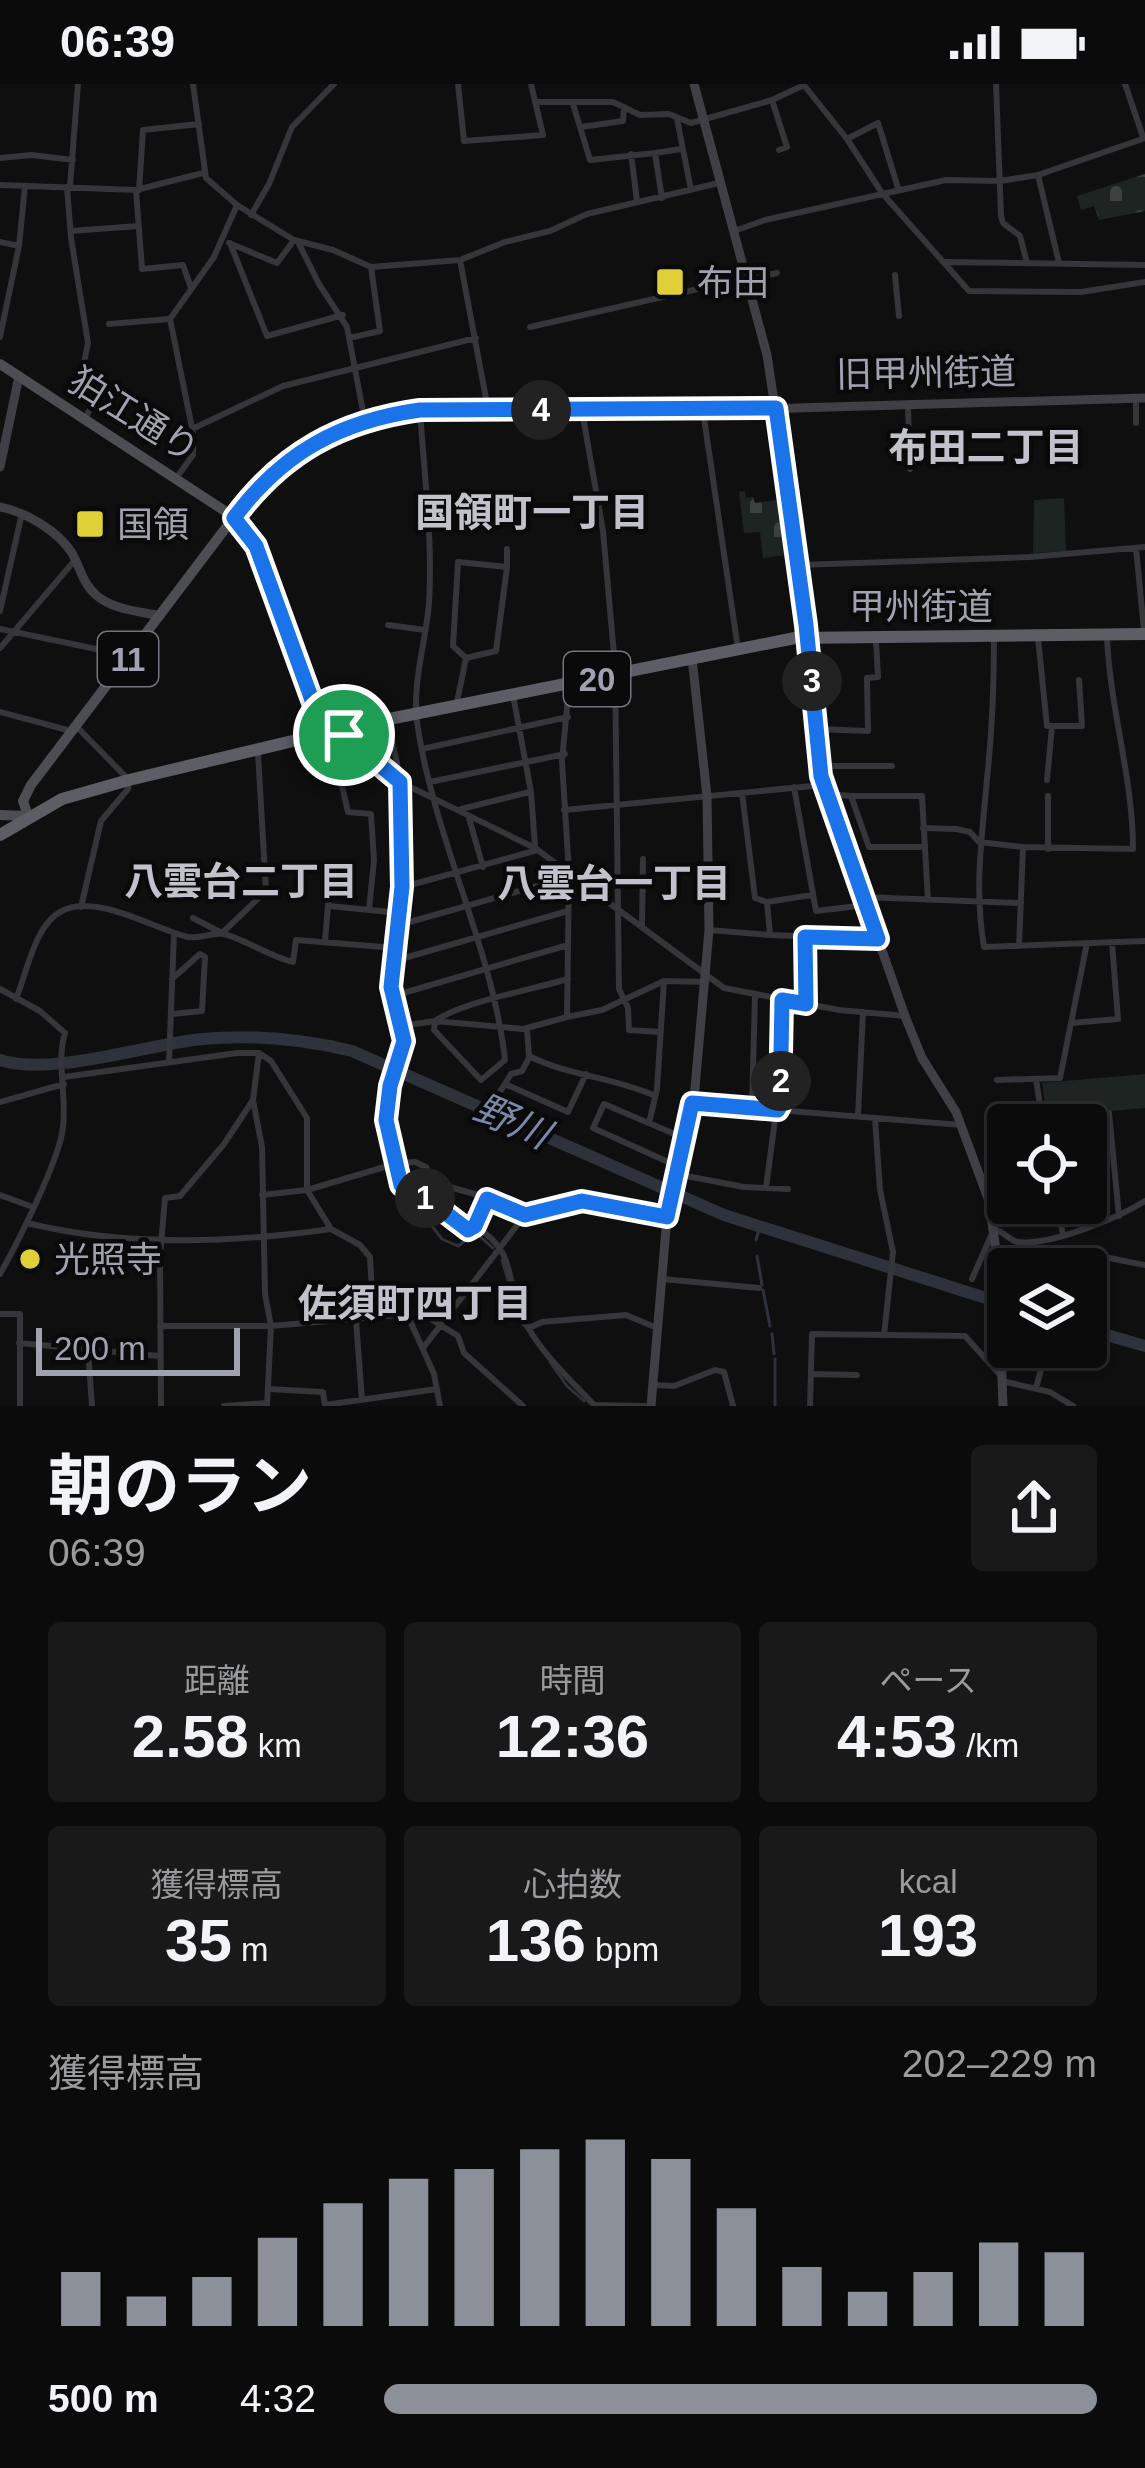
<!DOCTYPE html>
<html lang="ja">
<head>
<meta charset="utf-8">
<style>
  body { margin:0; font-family:Helvetica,"Noto Sans JP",sans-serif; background:#19191a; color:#f1f3f6; height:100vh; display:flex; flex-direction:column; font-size:45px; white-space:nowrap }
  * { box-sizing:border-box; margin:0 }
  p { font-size:39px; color:#9a9b9d }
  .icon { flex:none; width:66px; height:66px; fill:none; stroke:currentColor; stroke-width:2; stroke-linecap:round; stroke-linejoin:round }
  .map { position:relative; height:1322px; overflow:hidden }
  .details { display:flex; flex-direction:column; background:#0b0b0c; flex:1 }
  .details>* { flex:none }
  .tools { position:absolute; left:987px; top:1020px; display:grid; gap:24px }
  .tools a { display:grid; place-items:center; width:120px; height:120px; border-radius:12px; background:#0b0b0c; box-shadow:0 3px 9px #0004,0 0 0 3px #2b2b2d; font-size:60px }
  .scale { position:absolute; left:36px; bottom:30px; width:204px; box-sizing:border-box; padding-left:12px; border:6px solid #a1a2b0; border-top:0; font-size:33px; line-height:42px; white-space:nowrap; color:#a1a2b0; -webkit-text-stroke:9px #0a0a0b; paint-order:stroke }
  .pin { position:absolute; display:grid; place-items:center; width:102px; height:102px; color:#fff; margin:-51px; border:6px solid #fff; border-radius:50%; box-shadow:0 3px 12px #0007 }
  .km { position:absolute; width:60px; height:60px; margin:-30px; border-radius:50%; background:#222; color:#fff; font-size:33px; line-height:60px; text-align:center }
  .round { display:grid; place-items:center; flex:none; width:126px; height:126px; border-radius:12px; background:#19191a }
  .overview { display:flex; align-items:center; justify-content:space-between; height:204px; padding:0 48px }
  h1 { font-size:66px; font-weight:700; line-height:90px }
  .figures { display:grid; grid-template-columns:repeat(3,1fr); gap:18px; height:204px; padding:12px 48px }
  .figures div { display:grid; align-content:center; border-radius:12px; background:#19191a; text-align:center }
  .figures b { font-size:60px; font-weight:700 }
  .figures small { font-size:33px; font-weight:400 }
  .figures p { font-size:33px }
  .chart { height:336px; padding:24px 48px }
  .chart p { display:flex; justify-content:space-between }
  .chart svg { width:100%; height:216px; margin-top:12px; stroke:#8c9099; stroke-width:6 }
  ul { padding:0 48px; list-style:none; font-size:39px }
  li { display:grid; grid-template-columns:192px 144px 1fr; align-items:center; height:90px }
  li i { height:30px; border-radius:15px; background:#8c9099 }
  .status { display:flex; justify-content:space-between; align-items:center; height:84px; padding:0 60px; background:#0b0b0c; direction:ltr }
  .status svg { height:33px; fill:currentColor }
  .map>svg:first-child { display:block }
  .green { fill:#1e2421 }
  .cemetery { fill:url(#cemetery-stones) }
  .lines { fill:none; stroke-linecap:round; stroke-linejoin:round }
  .stream { stroke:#2e323b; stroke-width:3 }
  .river { stroke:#2e323b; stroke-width:12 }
  .street { stroke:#35353a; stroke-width:6 }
  .secondary { stroke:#3f3f45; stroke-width:9 }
  .primary { stroke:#4d4d54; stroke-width:10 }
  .highway { stroke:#5d5d65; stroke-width:12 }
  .route-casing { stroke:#fff; stroke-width:24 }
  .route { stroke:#1a73e8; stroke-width:15 }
  .poi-dot { fill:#e0d038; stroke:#0a0a0b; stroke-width:4.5 }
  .labels { text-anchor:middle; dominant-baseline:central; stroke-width:9; stroke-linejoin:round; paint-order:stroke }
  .shield { fill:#0a0a0b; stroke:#74747e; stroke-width:3 }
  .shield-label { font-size:33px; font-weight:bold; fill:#a1a2b0 }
  .poi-label { font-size:36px; fill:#a1a2b0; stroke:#0a0a0b; text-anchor:start }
  .street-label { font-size:36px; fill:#a1a2b0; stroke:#0a0a0b }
  .neighbourhood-label { font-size:39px; font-weight:bold; fill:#c2c2cc; stroke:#0a0a0b }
  .water-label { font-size:39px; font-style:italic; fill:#7b88a9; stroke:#0a0a0b }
</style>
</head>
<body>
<div class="status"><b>06:39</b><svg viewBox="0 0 49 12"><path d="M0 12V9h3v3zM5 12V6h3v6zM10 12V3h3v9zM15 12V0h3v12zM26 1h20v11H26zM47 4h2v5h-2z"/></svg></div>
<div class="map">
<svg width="1145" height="1322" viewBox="0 0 1145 1322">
  <defs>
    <pattern id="cemetery-stones" width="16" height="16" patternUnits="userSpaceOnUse" patternTransform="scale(3)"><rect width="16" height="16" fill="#1e2421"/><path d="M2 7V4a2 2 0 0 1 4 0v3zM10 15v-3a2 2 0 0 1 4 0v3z" fill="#3c413f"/></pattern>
  </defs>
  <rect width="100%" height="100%" fill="#0f0f10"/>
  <path class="green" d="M1064 414 1066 467 1033 469 1034 416Z
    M1145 990V1024L1047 1033 1042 999Z"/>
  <path class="cemetery" d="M1145 90V127L1099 136 1094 122 1081 126 1077 112Z
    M745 407 746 414 753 413 755 419 784 415 791 470 763 474 760 448 744 449 739 408Z"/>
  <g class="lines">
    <path class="stream" d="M383 981 381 1042 396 1110 428 1137 442 1155 458 1162 476 1149 493 1164
      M756 1156 760 1142
      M757 1172 762 1201
      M502 1176 508 1196
      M763 1206 770 1242
      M515 1223 523 1241
      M772 1250 774 1270
      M550 1278 567 1302 584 1317
      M775 1322V1275"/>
    <path class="river" d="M0 976C50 993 148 960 203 955 254 950 302 955 352 967L724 1131 1008 1221
      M1086 1245 1145 1262"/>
    <path class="street" d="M193 0 206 94 237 121 294 156 333 166 371 183 460 176 505 158 550 147 587 130 719 99
      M458 0 464 57 543 51 531 0
      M803 0 847 55 882 109 969 207 1081 208 1145 198
      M996 0 1001 132 1003 139 1020 152 1027 179
      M1125 0 1143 53
      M772 16 787 63 779 66
      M536 18H613L640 31 669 30 691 39 772 16 802 2
      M573 20 590 76 655 69 662 114
      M677 35 691 106
      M581 43 623 37 624 24
      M847 55 878 39 898 104
      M655 69 681 65
      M631 70 637 117
      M0 74 32 71 73 76
      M1038 91 1059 179
      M0 101 136 106 203 89
      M70 102 78 0
      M67 103 71 154 88 259 80 298 91 323 84 337
      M136 106 142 185 183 181 191 204
      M139 106 143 46 199 40
      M251 131 269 100 292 43 334 0
      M71 147 138 142
      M734 152 737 146 765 136 946 96 1000 97 1038 91 1145 54
      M0 158 19 162 0 253
      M229 159 277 179 294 156
      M230 159 267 252 343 231
      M299 160 319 200 347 243 365 338
      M19 162 25 102
      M460 176 488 325
      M945 178 1145 181
      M895 191 899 232
      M749 195 777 189
      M109 240 170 235
      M530 243 711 202
      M349 254 380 247 371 183
      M908 323 910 385
      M420 326C424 390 433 456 429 519 426 557 412 600 417 638 433 752 493 865 505 976L481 996 434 946 435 937C462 918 534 905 568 895
      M582 327 603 447 615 582 619 905 628 924 629 946 660 948
      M703 327 738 565
      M1136 339V315
      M192 345 283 302 476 254
      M177 393 193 371V349L170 235 214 173 237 121
      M1136 464 1144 547
      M799 481 1030 473 1145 463
      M507 483 496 567 466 574 453 562 458 478 507 483V465
      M0 527 22 429
      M388 541 425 546
      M0 545 101 566 124 575
      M1038 554 1047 642H1082L1079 596
      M994 555C994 602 992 649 987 695 982 753 974 805 984 863L1145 857
      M0 564 75 476
      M513 611 531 708 535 762
      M456 623 466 574
      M0 628 71 647
      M387 636 397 679 404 750 400 829 391 903 404 957 390 1002 386 1036 401 1101H409L468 1146 475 1142 487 1115
      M75 641 129 696 128 705 101 737 81 823
      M816 645 868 647 867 594 878 593 876 557
      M422 665 568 633
      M820 682H892
      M1047 696 1052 643
      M430 698 565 670
      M794 703 816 827 866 821
      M742 709 755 814 767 818 812 811
      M827 710 851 712
      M461 725 530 708
      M564 726 823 701
      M469 734 483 783
      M923 744 956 745 970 748 979 758 1023 763
      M924 763H869L851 712H922L928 816
      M1048 765V712
      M403 803 538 766
      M863 813 1021 819
      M329 822 400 829
      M369 826 374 776 371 730 348 728 331 654 334 647 344 651 400 698 535 764 724 904 839 926 905 932
      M193 834 222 849 266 807 258 669
      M399 841 569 793
      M642 843 643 775
      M709 846 770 851 767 818
      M770 851 877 855
      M805 853V920
      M325 857 331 785
      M1019 862 1023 763 1133 765C1133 694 1110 625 1107 553
      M394 877 568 827
      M172 895 200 870 205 873 202 927 172 930
      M0 905 40 927 65 949C56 978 67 1012 63 1043 60 1075 17 1160 0 1190
      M393 912 568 861
      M16 915C27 888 35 840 62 827 97 809 154 845 188 853 200 855 213 848 224 850 246 856 269 872 293 878L296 856 396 864
      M567 933 602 926 664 897 706 898
      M1071 939 1118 935 1112 859
      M401 942 435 937 523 945 567 933 569 789 562 677 569 602
      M527 945 529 972C569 992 612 993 653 1011
      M259 969 253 1016 262 1063 265 1210 271 1242 267 1322
      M169 978 174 849
      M64 993 237 969H259L271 977 307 1034V1106L331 1145 360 1161 370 1173 372 1209 383 1233
      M1036 995 1043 1041
      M997 996 1060 994 1087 859
      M505 1000 511 990 522 987 529 974
      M495 1015 505 1000 568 1028 586 990
      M0 1018 64 1000
      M692 1019 961 1041
      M752 1022 755 912
      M1109 1029 1119 1132
      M858 1032 863 928
      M875 1035 880 1106 893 1168 884 1251
      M649 1039 657 1005 664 897
      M1086 1064 1112 1061
      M677 1082 593 1044 604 1020 684 1054
      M676 1090 744 1103 788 1105
      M766 1104 776 1028 780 1022 782 918
      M0 1111 30 1122
      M262 1111 307 1106 398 1079 415 1078 426 1083 435 1099 482 1112 520 1130 582 1117 667 1133
      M1057 1119 1063 1151
      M27 1139C125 1163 232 1159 331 1145
      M475 1142C518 1169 504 1193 522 1232 538 1267 570 1295 595 1322
      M1079 1168 1145 1181
      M662 1195 759 1204
      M972 1195 994 1145C1003 1147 1010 1157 1018 1158 1050 1162 1118 1134 1145 1117
      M0 1230H20V1322
      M407 1230 434 1290 440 1322
      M356 1236 362 1316
      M160 1242H271L421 1229 458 1252 464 1269 523 1322
      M529 1244 542 1238 626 1231 657 1244
      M19 1259 159 1272
      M423 1264 525 1131
      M88 1265 92 1322
      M811 1290 857 1291
      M1002 1297 1050 1308 1073 1322
      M653 1301 674 1302 715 1286 724 1288 733 1322
      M1036 1304 1047 1263
      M268 1305 323 1308 325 1322
      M325 1321 437 1305
      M595 1321 644 1322
      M161 1322 160 1172 165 1114 180 1112 224 1060 253 1016
      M224 1322 267 1319
      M810 1322 812 1250 965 1252 1001 1292"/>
    <path class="secondary" d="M694 0 767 271 800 490 821 692 905 932 922 974 956 1028 989 1117 998 1181 1003 1322
      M0 383 19 292
      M0 423C26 428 58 447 72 469 80 483 83 500 96 511 113 526 140 527 160 532
      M334 647 321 638 257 462 234 433 272 390 299 368 365 338 420 326 688 327 1145 314
      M651 1322 667 1133 695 1004 709 846 707 712 692 574"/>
    <path class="primary" d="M0 280 234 433 31 701 23 717 28 732 0 731"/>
    <path class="highway" d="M0 751 62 715 129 696 364 640 795 554 1145 550"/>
  </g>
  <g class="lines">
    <defs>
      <path id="route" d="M776 324 806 541 821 692 878 855 805 853 806 920 782 916 780 1022 778 1026 692 1019 667 1133 582 1117 525 1131 487 1115 475 1142 468 1146 409 1101H401L386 1036 390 1002 404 957 391 903 402 803 400 698 344 651 320 638 256 462 234 434C282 369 340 337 420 326Z"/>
    </defs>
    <use href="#route" class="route-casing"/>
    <use href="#route" class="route"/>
  </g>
  <g class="poi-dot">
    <rect x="655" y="183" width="30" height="30" rx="6"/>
    <rect x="75" y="425" width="30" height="30" rx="6"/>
    <circle cx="30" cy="1175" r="12"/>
  </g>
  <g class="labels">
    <g class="shield">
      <rect x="98" y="548" width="60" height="54" rx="9"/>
      <rect x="564" y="568" width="66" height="54" rx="9"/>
    </g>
    <g class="shield-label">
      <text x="128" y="575">11</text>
      <text x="597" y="595">20</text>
    </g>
    <g class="poi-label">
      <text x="697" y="198">布田</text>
      <text x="117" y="440">国領</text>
      <text x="54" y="1175">光照寺</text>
    </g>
    <g class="street-label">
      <text transform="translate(926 289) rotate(-1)">旧甲州街道</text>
      <text transform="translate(134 331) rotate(32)">狛江通り</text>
      <text x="921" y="522">甲州街道</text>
    </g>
    <g class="neighbourhood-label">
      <text x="986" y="363">布田二丁目</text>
      <text x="532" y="428">国領町一丁目</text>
      <text x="241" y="797">八雲台二丁目</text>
      <text x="614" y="799">八雲台一丁目</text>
      <text x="415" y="1219">佐須町四丁目</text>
    </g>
    <g class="water-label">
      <text transform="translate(512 1037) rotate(24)">野川</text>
    </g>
  </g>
</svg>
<div class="tools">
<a><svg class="icon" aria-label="locate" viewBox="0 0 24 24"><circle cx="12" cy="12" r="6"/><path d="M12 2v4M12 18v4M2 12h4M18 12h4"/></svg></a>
<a><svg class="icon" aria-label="layers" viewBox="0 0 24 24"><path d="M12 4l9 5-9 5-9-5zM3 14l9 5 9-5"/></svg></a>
</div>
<div class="scale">200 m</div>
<div class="pin" style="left:344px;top:651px;background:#1e9e55"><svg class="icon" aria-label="arrive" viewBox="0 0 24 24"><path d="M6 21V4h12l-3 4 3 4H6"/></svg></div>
<b class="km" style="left:425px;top:1114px">1</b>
<b class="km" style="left:781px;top:997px">2</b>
<b class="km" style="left:812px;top:597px">3</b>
<b class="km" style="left:541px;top:326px">4</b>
</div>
<section class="details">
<div class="overview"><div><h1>朝のラン</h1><p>06:39</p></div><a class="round"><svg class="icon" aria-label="share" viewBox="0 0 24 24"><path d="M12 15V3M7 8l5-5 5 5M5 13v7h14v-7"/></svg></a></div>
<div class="figures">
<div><p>距離</p><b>2.58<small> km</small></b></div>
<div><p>時間</p><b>12:36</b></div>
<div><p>ペース</p><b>4:53<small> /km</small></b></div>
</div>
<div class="figures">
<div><p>獲得標高</p><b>35<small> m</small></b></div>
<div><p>心拍数</p><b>136<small> bpm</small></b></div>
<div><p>kcal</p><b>193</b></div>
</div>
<div class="chart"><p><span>獲得標高</span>202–229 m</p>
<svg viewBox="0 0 160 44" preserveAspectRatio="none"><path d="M5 44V33M15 44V38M25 44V34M35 44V26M45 44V19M55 44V14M65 44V12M75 44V8M85 44V6M95 44V10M105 44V20M115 44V32M125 44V37M135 44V33M145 44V27M155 44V29"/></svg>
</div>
<ul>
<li><b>500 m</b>4:32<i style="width:100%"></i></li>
</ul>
</section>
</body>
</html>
